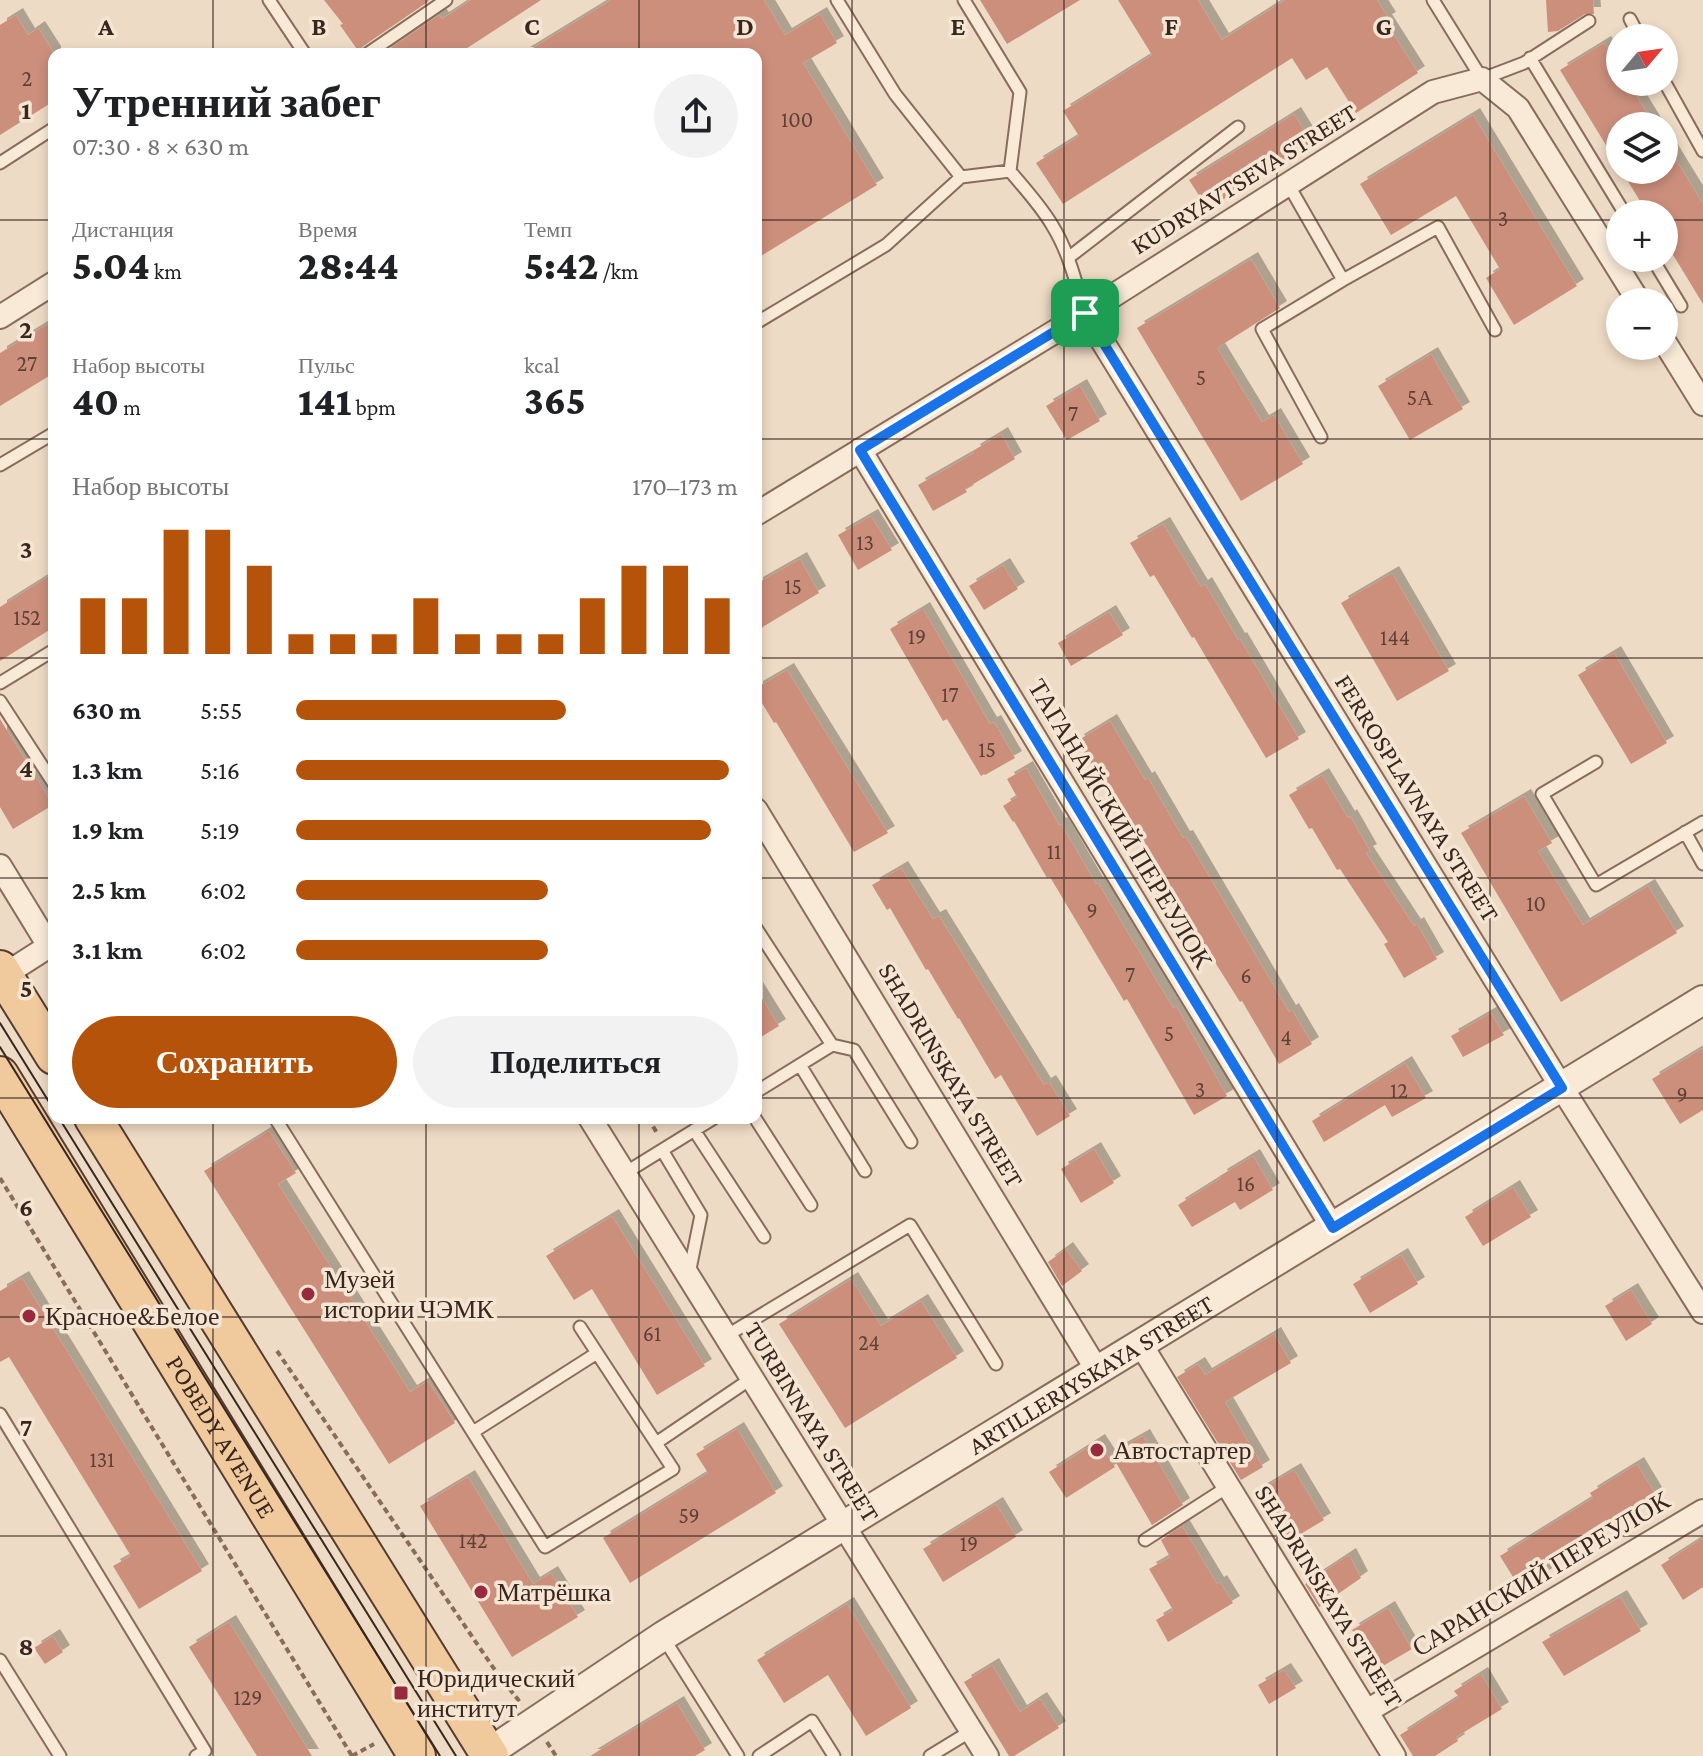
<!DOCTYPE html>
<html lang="ru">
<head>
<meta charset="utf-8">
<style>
  body { margin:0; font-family:"Crimson Pro",serif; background:#f2f2f2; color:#202124; height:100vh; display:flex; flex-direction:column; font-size:30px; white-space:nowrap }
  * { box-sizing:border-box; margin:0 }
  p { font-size:26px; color:#757577 }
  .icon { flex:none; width:44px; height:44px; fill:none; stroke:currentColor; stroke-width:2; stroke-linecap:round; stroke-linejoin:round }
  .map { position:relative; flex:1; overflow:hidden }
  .sheet { position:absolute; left:48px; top:48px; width:714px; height:1076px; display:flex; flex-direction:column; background:#fff; border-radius:16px; box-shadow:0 4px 12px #0003 }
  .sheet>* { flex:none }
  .needle { width:52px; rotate:61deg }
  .fabs { position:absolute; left:1606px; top:24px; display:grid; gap:16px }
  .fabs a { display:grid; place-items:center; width:72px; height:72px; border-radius:50%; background:#fff; box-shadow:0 4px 12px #0003; font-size:40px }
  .pin { position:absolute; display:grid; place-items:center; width:68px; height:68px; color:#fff; margin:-34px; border-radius:16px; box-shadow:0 4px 12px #0006 }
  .round { display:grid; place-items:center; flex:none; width:84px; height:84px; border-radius:42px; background:#f2f2f2 }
  .overview { display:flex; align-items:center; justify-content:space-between; height:136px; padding:0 24px }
  h1 { font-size:44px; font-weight:800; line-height:60px }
  .stats { display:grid; grid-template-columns:repeat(3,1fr); gap:12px; height:136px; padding:8px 24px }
  .stats div { display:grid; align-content:center }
  .stats b { font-size:40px; font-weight:800 }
  .stats small { font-size:22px; font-weight:400 }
  .stats p { font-size:22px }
  .chart { height:224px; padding:16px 24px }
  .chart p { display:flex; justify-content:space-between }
  .chart svg { width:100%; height:144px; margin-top:8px; stroke:#b45309; stroke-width:6 }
  .cta { display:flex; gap:16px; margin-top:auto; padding:16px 24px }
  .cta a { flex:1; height:92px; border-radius:48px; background:#b45309; color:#fff; font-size:32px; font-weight:800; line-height:92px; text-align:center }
  .cta a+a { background:#f2f2f2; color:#202124 }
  ul { padding:0 24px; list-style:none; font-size:26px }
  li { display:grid; grid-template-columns:128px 96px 1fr; align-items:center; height:60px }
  li i { height:20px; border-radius:10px; background:#b45309 }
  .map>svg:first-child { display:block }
  .building { fill:#cc8f7b; filter:url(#shadow) }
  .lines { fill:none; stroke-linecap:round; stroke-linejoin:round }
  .service-casing { stroke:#896c5b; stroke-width:15 }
  .minor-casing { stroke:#896c5b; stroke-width:26 }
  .tertiary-casing { stroke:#896c5b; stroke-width:32 }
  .primary-casing { stroke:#563b2f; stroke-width:40 }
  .path { stroke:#896c5b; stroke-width:4; stroke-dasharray:6 4; stroke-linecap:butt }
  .service { stroke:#f9ead8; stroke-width:11 }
  .minor { stroke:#f9ead8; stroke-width:22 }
  .tertiary { stroke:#f9ead8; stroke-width:28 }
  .primary { stroke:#f0c99d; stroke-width:36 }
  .tram { stroke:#39271f; stroke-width:2 }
  .route-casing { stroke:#fff; stroke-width:16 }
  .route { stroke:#1a73e8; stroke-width:10 }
  .grid { fill:none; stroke:#39271f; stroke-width:2; stroke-opacity:0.55 }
  .poi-dot { fill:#972b3d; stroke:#f5e6d4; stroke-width:3 }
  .labels { text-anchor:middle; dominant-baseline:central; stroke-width:7; stroke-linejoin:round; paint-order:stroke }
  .number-label { font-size:22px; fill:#5e4136 }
  .street-label { font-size:26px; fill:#39271f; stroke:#f5e6d4 }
  .poi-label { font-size:26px; fill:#39271f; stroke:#f5e6d4; text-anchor:start }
  .grid-label { font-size:26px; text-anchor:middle; font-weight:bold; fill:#39271f; stroke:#f5e6d4; stroke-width:7; stroke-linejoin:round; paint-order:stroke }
</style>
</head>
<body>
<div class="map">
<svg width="1703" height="1756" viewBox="0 0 1703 1756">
  <defs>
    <filter id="shadow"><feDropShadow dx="7" dy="-7" stdDeviation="0" flood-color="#0004"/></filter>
  </defs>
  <rect width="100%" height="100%" fill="#eedbc5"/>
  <path class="building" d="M324 0H428L429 1 362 47 359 52 340 25 343 24Z
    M471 0H541L458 54H382L439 15 442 19Z
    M611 0H764L785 35 820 14 837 43 803 63 877 185 756 259V54H523Z
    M980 0H1080L1007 44Z
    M1118 0H1198L1222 40 1285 0H1377L1389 19 1385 21 1418 73 1356 113 1327 67 1306 80 1292 58 1063 204 1036 163 1079 136 1063 111 1152 55Z
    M1546 0H1593L1594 14H1585L1558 31 1548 32Z
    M16 15 28 35 38 28 54 53V101L0 135V25Z
    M1604 43 1620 69V82H1628L1655 126H1620V168L1560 70Z
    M1294 114 1312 143 1208 209 1189 180Z
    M1473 115 1577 286 1514 325 1486 278 1500 269 1456 196 1391 235 1360 184Z
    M1664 140 1703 204V304L1664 240V214H1648L1621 170H1664Z
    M1251 259 1280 308 1217 348 1262 422 1274 415 1303 464 1241 501 1137 328Z
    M54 320V373L0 406V353Z
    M1431 354 1463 409 1410 440 1378 386Z
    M1080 386 1100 421 1067 440 1046 406Z
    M1001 434 1015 459 965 489 967 492 933 511 918 485 974 453 973 451Z
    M871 516 892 550 858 570 838 535Z
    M1163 524 1201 587 1205 584 1238 640 1240 639 1299 739 1266 758 1194 637 1192 638 1154 575 1150 577 1130 543Z
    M800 559 819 593 756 631V584Z
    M1003 565 1018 589 984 610 969 586Z
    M54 573V627L0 661V607Z
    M1392 573 1449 671 1397 701 1341 603Z
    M923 609 990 724 994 722 1015 758 985 775 984 774 981 776 947 719 943 721 890 629Z
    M1109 612 1123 635 1071 666 1058 643Z
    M1614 653 1667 743 1631 764 1578 675Z
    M787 670 888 833 854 852 776 722 774 723 756 693V688Z
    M0 719 53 805 13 829 0 807Z
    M1110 721 1145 780 1148 778 1183 838 1186 837 1289 1012 1292 1010 1312 1044 1279 1064 1242 1001 1240 1002 1206 948 1138 831 1135 832 1100 774 1098 775 1077 741Z
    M1026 768 1059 825 1061 824 1096 884 1098 883 1173 1008 1176 1006 1227 1096 1194 1115 1127 999 1124 1001 1050 877 1047 878 1014 821 1013 822 1003 806 1017 797 1007 779Z
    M1322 775 1348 818 1350 816 1370 851 1366 853 1414 926 1417 924 1437 959 1404 978 1384 944 1388 942 1340 869 1337 870 1312 828 1309 829 1289 795Z
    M1524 796 1552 843 1538 851 1583 925 1648 886 1677 933 1561 1002 1461 833Z
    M901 868 933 919 939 916 1044 1085 1049 1082 1070 1116 1037 1136 1001 1075 995 1079 959 1018 958 1019 928 969 926 970 890 908 887 910 872 885Z
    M756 989 779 1026 756 1040Z
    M1491 1013 1504 1035 1463 1057 1451 1036Z
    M1703 1048V1110L1680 1124 1652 1079Z
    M1405 1063 1426 1098 1392 1117 1385 1105 1324 1142 1312 1121Z
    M269 1131 296 1173 278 1184 410 1392 428 1381 455 1423 389 1464 204 1171Z
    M1094 1149 1114 1183 1081 1203 1061 1169Z
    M1253 1156 1273 1190 1240 1210 1235 1202 1192 1227 1178 1205 1221 1178 1220 1176Z
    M1513 1187 1531 1217 1483 1246 1465 1217Z
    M612 1216 705 1366 657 1395 592 1289 574 1300 546 1256Z
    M1066 1249 1082 1271 1062 1286 1048 1262Z
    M1401 1255 1418 1284 1370 1313 1353 1284Z
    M22 1278 202 1571 139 1609 113 1566 131 1556 9 1357 0 1362V1291Z
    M851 1279 881 1326 921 1301 957 1358 845 1428 779 1324Z
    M1631 1290 1652 1324 1626 1341 1605 1306Z
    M1274 1334 1291 1363 1225 1402 1263 1467 1241 1480 1177 1377 1198 1364 1205 1375Z
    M737 1429 776 1493 630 1583 603 1538 708 1473 696 1454Z
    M1143 1436 1183 1505 1152 1525 1111 1454Z
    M1098 1441 1115 1467 1066 1498 1049 1472Z
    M1637 1464 1655 1494 1607 1522 1606 1520 1540 1562 1547 1574 1521 1590 1500 1556 1593 1498 1590 1493Z
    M1294 1470 1324 1520 1289 1541 1259 1491Z
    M468 1477 533 1584 551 1573 578 1617 512 1657 420 1506Z
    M996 1504 1016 1537 943 1582 923 1549Z
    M1182 1526 1217 1584 1220 1582 1233 1603 1168 1642 1156 1620 1173 1610 1149 1569 1170 1557 1161 1540Z
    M1703 1538V1587L1683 1600 1661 1565Z
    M1349 1555 1361 1578 1319 1607 1305 1584Z
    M1620 1597 1641 1631 1564 1676 1542 1642Z
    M847 1604 911 1708 866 1736 828 1675 784 1703 757 1660Z
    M1388 1608 1412 1649 1376 1670 1352 1630Z
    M229 1622 312 1756H257L189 1647Z
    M53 1636 63 1652 45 1664 34 1648Z
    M992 1665 1020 1712 1040 1699 1059 1728 1014 1756H1009L964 1682Z
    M1284 1670 1296 1688 1269 1704 1258 1685Z
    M1481 1674 1502 1709 1456 1737 1458 1741 1435 1756H1413L1400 1735 1459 1697 1454 1691Z
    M677 1703 705 1750 695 1756H590Z"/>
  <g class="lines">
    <defs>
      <path id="service" d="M269 0 305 54
        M837 0 895 94 961 177
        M964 0 1020 92 1010 171
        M1433 0 1482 79 1524 63 1589 21
        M1630 19 1640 38
        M367 54 446 0
        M1530 58 1625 214
        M1664 81 1703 151
        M0 163 54 128
        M1288 184 1343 280
        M1068 258 1238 127
        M1652 258 1681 306
        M756 323 886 245 961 177 1010 171C1025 189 1041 206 1052 225 1069 252 1076 283 1085 313
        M1321 437 1262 329 1343 280 1438 227 1495 330
        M0 465 54 433
        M0 683 54 650
        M0 701 54 784
        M1596 762 1542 794 1596 885 1703 822
        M1685 832 1703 864
        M756 928 832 1045 756 1092
        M832 1045 854 1050 911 1142
        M800 1065 865 1171
        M275 1118 545 1547 673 1469 580 1327
        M755 1118 811 1205
        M694 1130 764 1237
        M662 1150 701 1215 689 1274
        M625 1173 714 1118
        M726 1336 910 1225 996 1364
        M0 1414 205 1751 196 1756
        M473 1432 597 1353
        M656 1443 752 1378
        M1145 1540 1229 1486
        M663 1637 738 1756
        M0 1660 60 1756
        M759 1756 812 1721 834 1756
        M930 1756 971 1731"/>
      <path id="minor" d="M1085 313 1562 1088 1703 1312
        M0 317 54 283
        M1664 341 1703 404
        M860 450 1333 1228
        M756 514 1097 306 1433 92 1482 79 1518 108 1639 302
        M756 810 1097 1370
        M0 866 49 946
        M4 975 54 943
        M590 1118 987 1756
        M1140 1343 1394 1756
        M1367 1711 1703 1511"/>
      <g id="tertiary">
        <path id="s1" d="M488 1753 663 1636 1703 1000"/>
      </g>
      <g id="primary">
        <path d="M0 969 54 1056"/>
        <path id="s2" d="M0 1075 417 1756"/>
        <path d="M93 1118 490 1756"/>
      </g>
    </defs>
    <use href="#service" class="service-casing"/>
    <use href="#minor" class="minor-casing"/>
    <use href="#tertiary" class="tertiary-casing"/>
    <use href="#primary" class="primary-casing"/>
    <path class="path" d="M648 1118 657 1133
      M0 1178 352 1756
      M277 1351 499 1676 520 1702
      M480 1687 499 1676
      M547 1742 556 1756
      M352 1756 374 1744"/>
    <use href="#service" class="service"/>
    <use href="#minor" class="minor"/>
    <use href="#tertiary" class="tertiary"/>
    <use href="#primary" class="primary"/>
    <path class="tram" d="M0 1023 54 1110
      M0 1047 440 1756
      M59 1118 456 1756"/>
  </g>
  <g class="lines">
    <defs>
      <path id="route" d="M1085 313 1562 1088 1333 1228 860 450Z"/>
    </defs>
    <use href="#route" class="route-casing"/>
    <use href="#route" class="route"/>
  </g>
  <path class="grid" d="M213 0V54M426 0V54M639 0V54M852 0V1756M1064 0V1756M1277 0V1756M1490 0V1756M0 220H54M756 220H1620M1664 220H1703M0 439H54M756 439H1703M0 658H54M756 658H1703M0 878H54M756 878H1703M0 1098H54M756 1098H1703M213 1118V1756M426 1118V1756M639 1118V1756M0 1317H1703M0 1536H1703"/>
  <g class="poi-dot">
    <circle cx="308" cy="1294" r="8"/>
    <circle cx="29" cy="1316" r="8"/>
    <circle cx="1097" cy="1450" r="8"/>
    <circle cx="481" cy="1592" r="8"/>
    <rect x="393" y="1685" width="16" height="16" rx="4"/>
  </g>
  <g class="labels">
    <g class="number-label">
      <text x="27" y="78">2</text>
      <text x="797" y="119">100</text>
      <text x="1503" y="218">3</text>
      <text x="27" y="363">27</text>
      <text x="1201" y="377">5</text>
      <text x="1420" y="397">5А</text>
      <text x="1073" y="413">7</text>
      <text x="865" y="542">13</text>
      <text x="793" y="586">15</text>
      <text x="27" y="617">152</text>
      <text x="917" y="636">19</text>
      <text x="1395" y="637">144</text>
      <text x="950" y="694">17</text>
      <text x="987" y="749">15</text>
      <text x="1054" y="851">11</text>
      <text x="1536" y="903">10</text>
      <text x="1092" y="910">9</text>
      <text x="1130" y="974">7</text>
      <text x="1246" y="975">6</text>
      <text x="1169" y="1033">5</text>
      <text x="1286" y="1037">4</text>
      <text x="1200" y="1089">3</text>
      <text x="1399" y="1090">12</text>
      <text x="1682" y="1094">9</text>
      <text x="1246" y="1183">16</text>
      <text x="652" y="1333">61</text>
      <text x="869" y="1342">24</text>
      <text x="102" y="1459">131</text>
      <text x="689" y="1515">59</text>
      <text x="473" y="1540">142</text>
      <text x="969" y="1543">19</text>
      <text x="248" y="1697">129</text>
    </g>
    <g class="street-label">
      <text transform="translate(1244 179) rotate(-32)">KUDRYAVTSEVA STREET</text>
      <text transform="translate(1417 798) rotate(58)">FERROSPLAVNAYA STREET</text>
      <text transform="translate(1120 824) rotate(59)">ТАГАНАЙСКИЙ ПЕРЕУЛОК</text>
      <text transform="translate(951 1075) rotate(59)">SHADRINSKAYA STREET</text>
      <text stroke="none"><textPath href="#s1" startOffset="712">ARTILLERIYSKAYA STREET</textPath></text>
      <text transform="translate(812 1422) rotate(58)">TURBINNAYA STREET</text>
      <text stroke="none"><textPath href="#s2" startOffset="424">POBEDY AVENUE</textPath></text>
      <text transform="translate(1541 1574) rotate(-31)">САРАНСКИЙ ПЕРЕУЛОК</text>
      <text transform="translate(1329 1596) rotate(58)">SHADRINSKAYA STREET</text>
    </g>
    <g class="poi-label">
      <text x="324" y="1279">Музей<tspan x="324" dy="30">истории ЧЭМК</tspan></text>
      <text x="45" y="1316">Красное&amp;Белое</text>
      <text x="1113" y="1450">Автостартер</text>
      <text x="497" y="1592">Матрёшка</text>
      <text x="417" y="1678">Юридический<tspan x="417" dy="30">институт</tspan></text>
    </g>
  </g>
  <g class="grid-label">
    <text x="106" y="35">A</text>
    <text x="319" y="35">B</text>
    <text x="532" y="35">C</text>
    <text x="745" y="35">D</text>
    <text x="958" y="35">E</text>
    <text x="1171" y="35">F</text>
    <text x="1384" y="35">G</text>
    <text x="26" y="119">1</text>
    <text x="26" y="338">2</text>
    <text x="26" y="558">3</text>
    <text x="26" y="777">4</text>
    <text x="26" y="997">5</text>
    <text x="26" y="1216">6</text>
    <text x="26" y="1436">7</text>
    <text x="26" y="1655">8</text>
  </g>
</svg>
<div class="fabs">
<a><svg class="needle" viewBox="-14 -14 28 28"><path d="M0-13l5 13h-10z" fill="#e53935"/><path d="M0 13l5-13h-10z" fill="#757577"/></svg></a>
<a><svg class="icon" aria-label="layers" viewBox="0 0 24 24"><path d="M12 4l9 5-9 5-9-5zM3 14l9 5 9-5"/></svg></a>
<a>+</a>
<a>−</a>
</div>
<div class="pin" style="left:1085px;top:313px;background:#1e9e55"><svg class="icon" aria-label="arrive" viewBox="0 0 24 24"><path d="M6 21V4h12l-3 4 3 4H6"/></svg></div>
<section class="sheet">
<div class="overview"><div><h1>Утренний забег</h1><p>07:30 · 8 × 630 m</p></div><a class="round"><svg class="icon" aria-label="share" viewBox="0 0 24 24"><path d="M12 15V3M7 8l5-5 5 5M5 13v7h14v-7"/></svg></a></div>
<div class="stats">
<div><p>Дистанция</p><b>5.04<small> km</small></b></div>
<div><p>Время</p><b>28:44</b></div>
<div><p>Темп</p><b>5:42<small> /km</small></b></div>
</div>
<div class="stats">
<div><p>Набор высоты</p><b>40<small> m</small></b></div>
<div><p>Пульс</p><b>141<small> bpm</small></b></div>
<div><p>kcal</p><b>365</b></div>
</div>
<div class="chart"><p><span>Набор высоты</span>170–173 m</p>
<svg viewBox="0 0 160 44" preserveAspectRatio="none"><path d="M5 44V27M15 44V27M25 44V6M35 44V6M45 44V17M55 44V38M65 44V38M75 44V38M85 44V27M95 44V38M105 44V38M115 44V38M125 44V27M135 44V17M145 44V17M155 44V27"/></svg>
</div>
<ul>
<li><b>630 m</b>5:55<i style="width:61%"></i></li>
<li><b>1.3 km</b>5:16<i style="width:98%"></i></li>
<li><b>1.9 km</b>5:19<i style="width:94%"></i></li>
<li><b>2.5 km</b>6:02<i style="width:57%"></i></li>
<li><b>3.1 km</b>6:02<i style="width:57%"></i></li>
</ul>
<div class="cta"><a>Сохранить</a><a>Поделиться</a></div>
</section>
</div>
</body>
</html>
